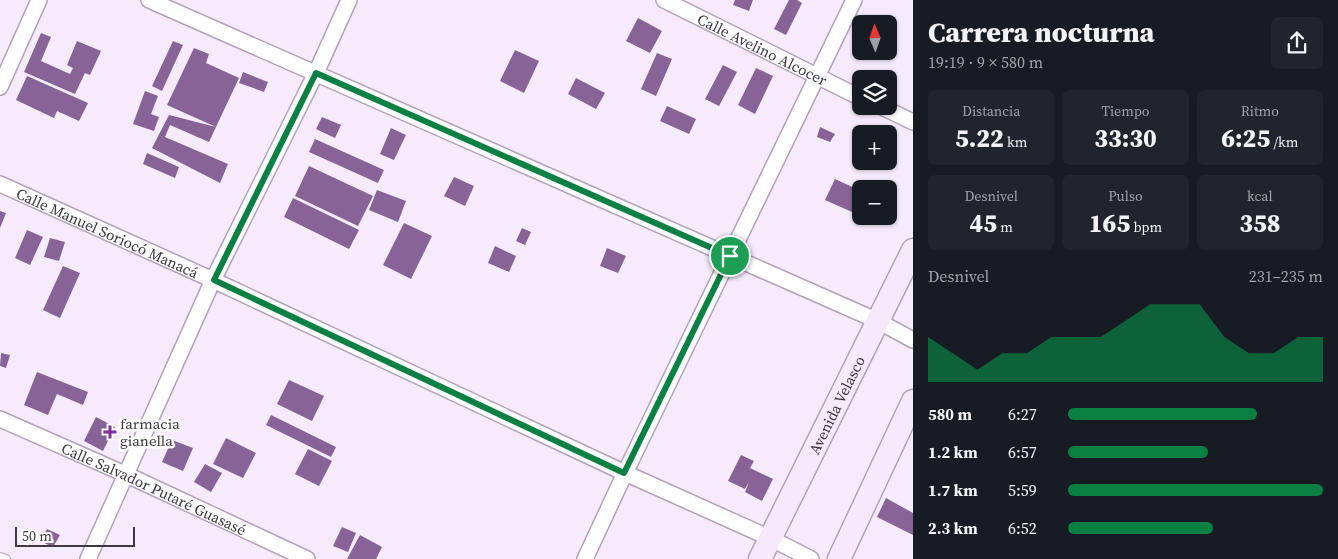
<!DOCTYPE html>
<html lang="es">
<head>
<meta charset="utf-8">
<style>
  body { margin:0; font-family:"Source Serif 4",serif; background:#20242c; color:#f1f3f6; height:100vh; display:flex; flex-direction:column; font-size:19px; white-space:nowrap }
  * { box-sizing:border-box; margin:0 }
  p { font-size:16px; color:#9ea1a6 }
  .icon { flex:none; width:28px; height:28px; fill:none; stroke:currentColor; stroke-width:2; stroke-linecap:round; stroke-linejoin:round }
  .map { position:relative; flex:1; overflow:hidden }
  .sheet { display:flex; flex-direction:column; background:#171b24; width:425px }
  .sheet>* { flex:none }
  .needle { width:32px; rotate:358deg }
  .fabs { position:absolute; left:852px; top:15px; display:grid; gap:10px }
  .fabs a { display:grid; place-items:center; width:45px; height:45px; border-radius:8px; background:#171b24; box-shadow:0 1px 4px #0004; font-size:25px }
  .scale { position:absolute; left:15px; bottom:12px; width:120px; box-sizing:border-box; padding-left:5px; border:2px solid #3f3842; border-top:0; font-size:14px; line-height:18px; white-space:nowrap; color:#3f3842; -webkit-text-stroke:4px #fff; paint-order:stroke }
  .pin { position:absolute; display:grid; place-items:center; width:42px; height:42px; color:#fff; margin:-21px; border:2px solid #fff; border-radius:50%; box-shadow:0 1px 5px #0007 }
  .round { display:grid; place-items:center; flex:none; width:52px; height:52px; border-radius:8px; background:#20242c }
  .overview { display:flex; align-items:center; justify-content:space-between; height:85px; padding:0 15px }
  h1 { font-size:28px; font-weight:800; line-height:38px }
  .figures { display:grid; grid-template-columns:repeat(3,1fr); gap:8px; height:85px; padding:5px 15px }
  .figures div { display:grid; align-content:center; border-radius:8px; background:#20242c; text-align:center }
  .figures b { font-size:25px; font-weight:800 }
  .figures small { font-size:14px; font-weight:400 }
  .figures p { font-size:14px }
  .chart { height:140px; padding:10px 15px }
  .chart p { display:flex; justify-content:space-between }
  .chart svg { width:100%; height:90px; margin-top:5px; fill:#0b8043; opacity:.7 }
  ul { padding:0 15px; list-style:none; font-size:16px }
  li { display:grid; grid-template-columns:80px 60px 1fr; align-items:center; height:38px }
  li i { height:12px; border-radius:6px; background:#0b8043 }
  main { display:flex; flex:1; min-height:0 }
  .map>svg:first-child { display:block }
  .building { fill:#876398 }
  .lines { fill:none; stroke-linecap:round; stroke-linejoin:round }
  .lane-casing { stroke:#b3a2bb; stroke-width:10 }
  .street-casing { stroke:#b3a2bb; stroke-width:18 }
  .secondary-casing { stroke:#b3a2bb; stroke-width:25 }
  .lane { stroke:#fff; stroke-width:8 }
  .street { stroke:#fff; stroke-width:15 }
  .secondary { stroke:#f6e9fc; stroke-width:22 }
  .route-casing { stroke:#fff; stroke-width:10 }
  .route { stroke:#0b8043; stroke-width:6 }
  .poi-dot { fill:#7f2e9e; stroke:#fff; stroke-width:2 }
  .labels { text-anchor:middle; dominant-baseline:central; stroke-width:5; stroke-linejoin:round; paint-order:stroke }
  .street-label { font-size:15px; fill:#3f3842; stroke:#fff }
  .poi-label { font-size:15px; fill:#3f3842; stroke:#fff; text-anchor:start }
</style>
</head>
<body>
<main>
<div class="map">
<svg width="913" height="559" viewBox="0 0 913 559">
  <rect width="100%" height="100%" fill="#f6ebfc"/>
  <path class="building" d="M735 0H753L749 11 733 5Z
    M789 0H797L802 3 786 35 774 29Z
    M638 18 662 31 650 53 626 41Z
    M41 33 51 37 41 61 70 74 73 68 67 65 77 41 101 51 90 75 85 73 75 94 24 72Z
    M173 41 183 45 162 91 152 86Z
    M194 48 209 54 206 63 239 78 216 127 167 105Z
    M515 50 539 61 524 93 500 81Z
    M657 53 672 59 656 96 641 89Z
    M723 65 737 72 719 106 705 99Z
    M756 68 773 76 755 114 738 105Z
    M243 72 268 82 264 92 239 83Z
    M27 76 88 103 79 121 57 111 54 118 16 100Z
    M576 78 605 93 596 109 568 94Z
    M145 91 158 96 151 114 159 117 154 131 133 124Z
    M667 106 696 119 689 134 660 121Z
    M169 115 216 127 209 142 170 125 165 137 228 164 220 183 152 148Z
    M322 117 341 125 335 138 316 129Z
    M820 127 835 134 830 142 817 137Z
    M391 128 406 135 394 160 380 154Z
    M315 139 384 170 378 183 309 152Z
    M147 153 179 167 175 178 143 164Z
    M309 166 373 196 358 226 295 196Z
    M454 177 474 186 465 206 444 196Z
    M835 179 859 190 857 207 861 209V216L825 200Z
    M377 190 406 201 398 222 369 210Z
    M293 198 359 230 349 249 284 217Z
    M0 211 6 213 0 228Z
    M404 223 432 236 411 279 383 265Z
    M522 228 531 232 525 245 516 241Z
    M27 230 43 237 30 265 15 258Z
    M50 238 65 242 59 261 44 257Z
    M495 246 516 256 509 272 488 263Z
    M607 248 626 256 618 273 600 266Z
    M63 266 80 273 60 318 43 310Z
    M1 353 10 355 6 368 0 366Z
    M37 372 88 392 83 405 57 394 48 415 24 405Z
    M289 380 324 396 312 421 277 404Z
    M271 415 336 447 331 457 266 425Z
    M96 417 115 427 103 451 84 441Z
    M226 438 256 453 243 478 213 464Z
    M172 440 193 448 183 471 162 462Z
    M308 449 332 461 319 486 295 474Z
    M741 455 754 461 750 468 773 479 762 501 745 492 749 482 745 489 728 481Z
    M205 464 222 473 211 492 194 482Z
    M886 498 913 513V535L877 517Z
    M342 527 356 533 348 552 333 546Z
    M47 529 60 535 53 547 40 541Z
    M360 535 382 547 376 559H347Z"/>
  <g class="lines">
    <defs>
      <path id="lane" d="M0 557 6 559"/>
      <g id="street">
        <path d="M149 0 878 321 913 340"/>
        <path id="s1" d="M664 0 861 98"/>
        <path d="M0 87 39 0"/>
        <path d="M880 106 913 122"/>
        <path id="s2" d="M0 184 213 280 625 473 770 538 811 559"/>
        <path id="s3" d="M0 419 125 474 307 559"/>
        <path d="M88 559 213 280 316 73 349 0"/>
        <path d="M585 559 625 473 854 0"/>
      </g>
      <g id="secondary">
        <path id="s4" d="M760 559 913 250"/>
        <path d="M839 559 913 401"/>
      </g>
    </defs>
    <use href="#lane" class="lane-casing"/>
    <use href="#street" class="street-casing"/>
    <use href="#secondary" class="secondary-casing"/>
    <use href="#lane" class="lane"/>
    <use href="#street" class="street"/>
    <use href="#secondary" class="secondary"/>
  </g>
  <g class="lines">
    <defs>
      <path id="route" d="M316 73 730 256 624 473 214 280Z"/>
    </defs>
    <use href="#route" class="route-casing"/>
    <use href="#route" class="route"/>
  </g>
  <path class="poi-dot" d="M107.5 424.5h5v5h5v5h-5v5h-5v-5h-5v-5h5z"/>
  <g class="labels">
    <g class="street-label">
      <text stroke="none"><textPath href="#s1" startOffset="110">Calle Avelino Alcocer</textPath></text>
      <text stroke="none"><textPath href="#s2" startOffset="118">Calle Manuel Soriocó Manacá</textPath></text>
      <text stroke="none"><textPath href="#s4" startOffset="172">Avenida Velasco</textPath></text>
      <text stroke="none"><textPath href="#s3" startOffset="169">Calle Salvador Putaré Guasasé</textPath></text>
    </g>
    <g class="poi-label">
      <text x="120" y="423">farmacia<tspan x="120" dy="17">gianella</tspan></text>
    </g>
  </g>
</svg>
<div class="fabs">
<a><svg class="needle" viewBox="-14 -14 28 28"><path d="M0-13l5 13h-10z" fill="#e53935"/><path d="M0 13l5-13h-10z" fill="#9ea1a6"/></svg></a>
<a><svg class="icon" aria-label="layers" viewBox="0 0 24 24"><path d="M12 4l9 5-9 5-9-5zM3 14l9 5 9-5"/></svg></a>
<a>+</a>
<a>−</a>
</div>
<div class="scale">50 m</div>
<div class="pin" style="left:730px;top:256px;background:#1e9e55"><svg class="icon" aria-label="arrive" viewBox="0 0 24 24"><path d="M6 21V4h12l-3 4 3 4H6"/></svg></div>
</div>
<section class="sheet">
<div class="overview"><div><h1>Carrera nocturna</h1><p>19:19 · 9 × 580 m</p></div><a class="round"><svg class="icon" aria-label="share" viewBox="0 0 24 24"><path d="M12 15V3M7 8l5-5 5 5M5 13v7h14v-7"/></svg></a></div>
<div class="figures">
<div><p>Distancia</p><b>5.22<small> km</small></b></div>
<div><p>Tiempo</p><b>33:30</b></div>
<div><p>Ritmo</p><b>6:25<small> /km</small></b></div>
</div>
<div class="figures">
<div><p>Desnivel</p><b>45<small> m</small></b></div>
<div><p>Pulso</p><b>165<small> bpm</small></b></div>
<div><p>kcal</p><b>358</b></div>
</div>
<div class="chart"><p><span>Desnivel</span>231–235 m</p>
<svg viewBox="0 0 160 44" preserveAspectRatio="none"><path d="M0 44V22L10 30L20 38L30 30L40 30L50 22L60 22L70 22L80 14L90 6L100 6L110 6L120 22L130 30L140 30L150 22L160 22V44z"/></svg>
</div>
<ul>
<li><b>580 m</b>6:27<i style="width:74%"></i></li>
<li><b>1.2 km</b>6:57<i style="width:55%"></i></li>
<li><b>1.7 km</b>5:59<i style="width:100%"></i></li>
<li><b>2.3 km</b>6:52<i style="width:57%"></i></li>
</ul>
</section>
</main>
</body>
</html>
